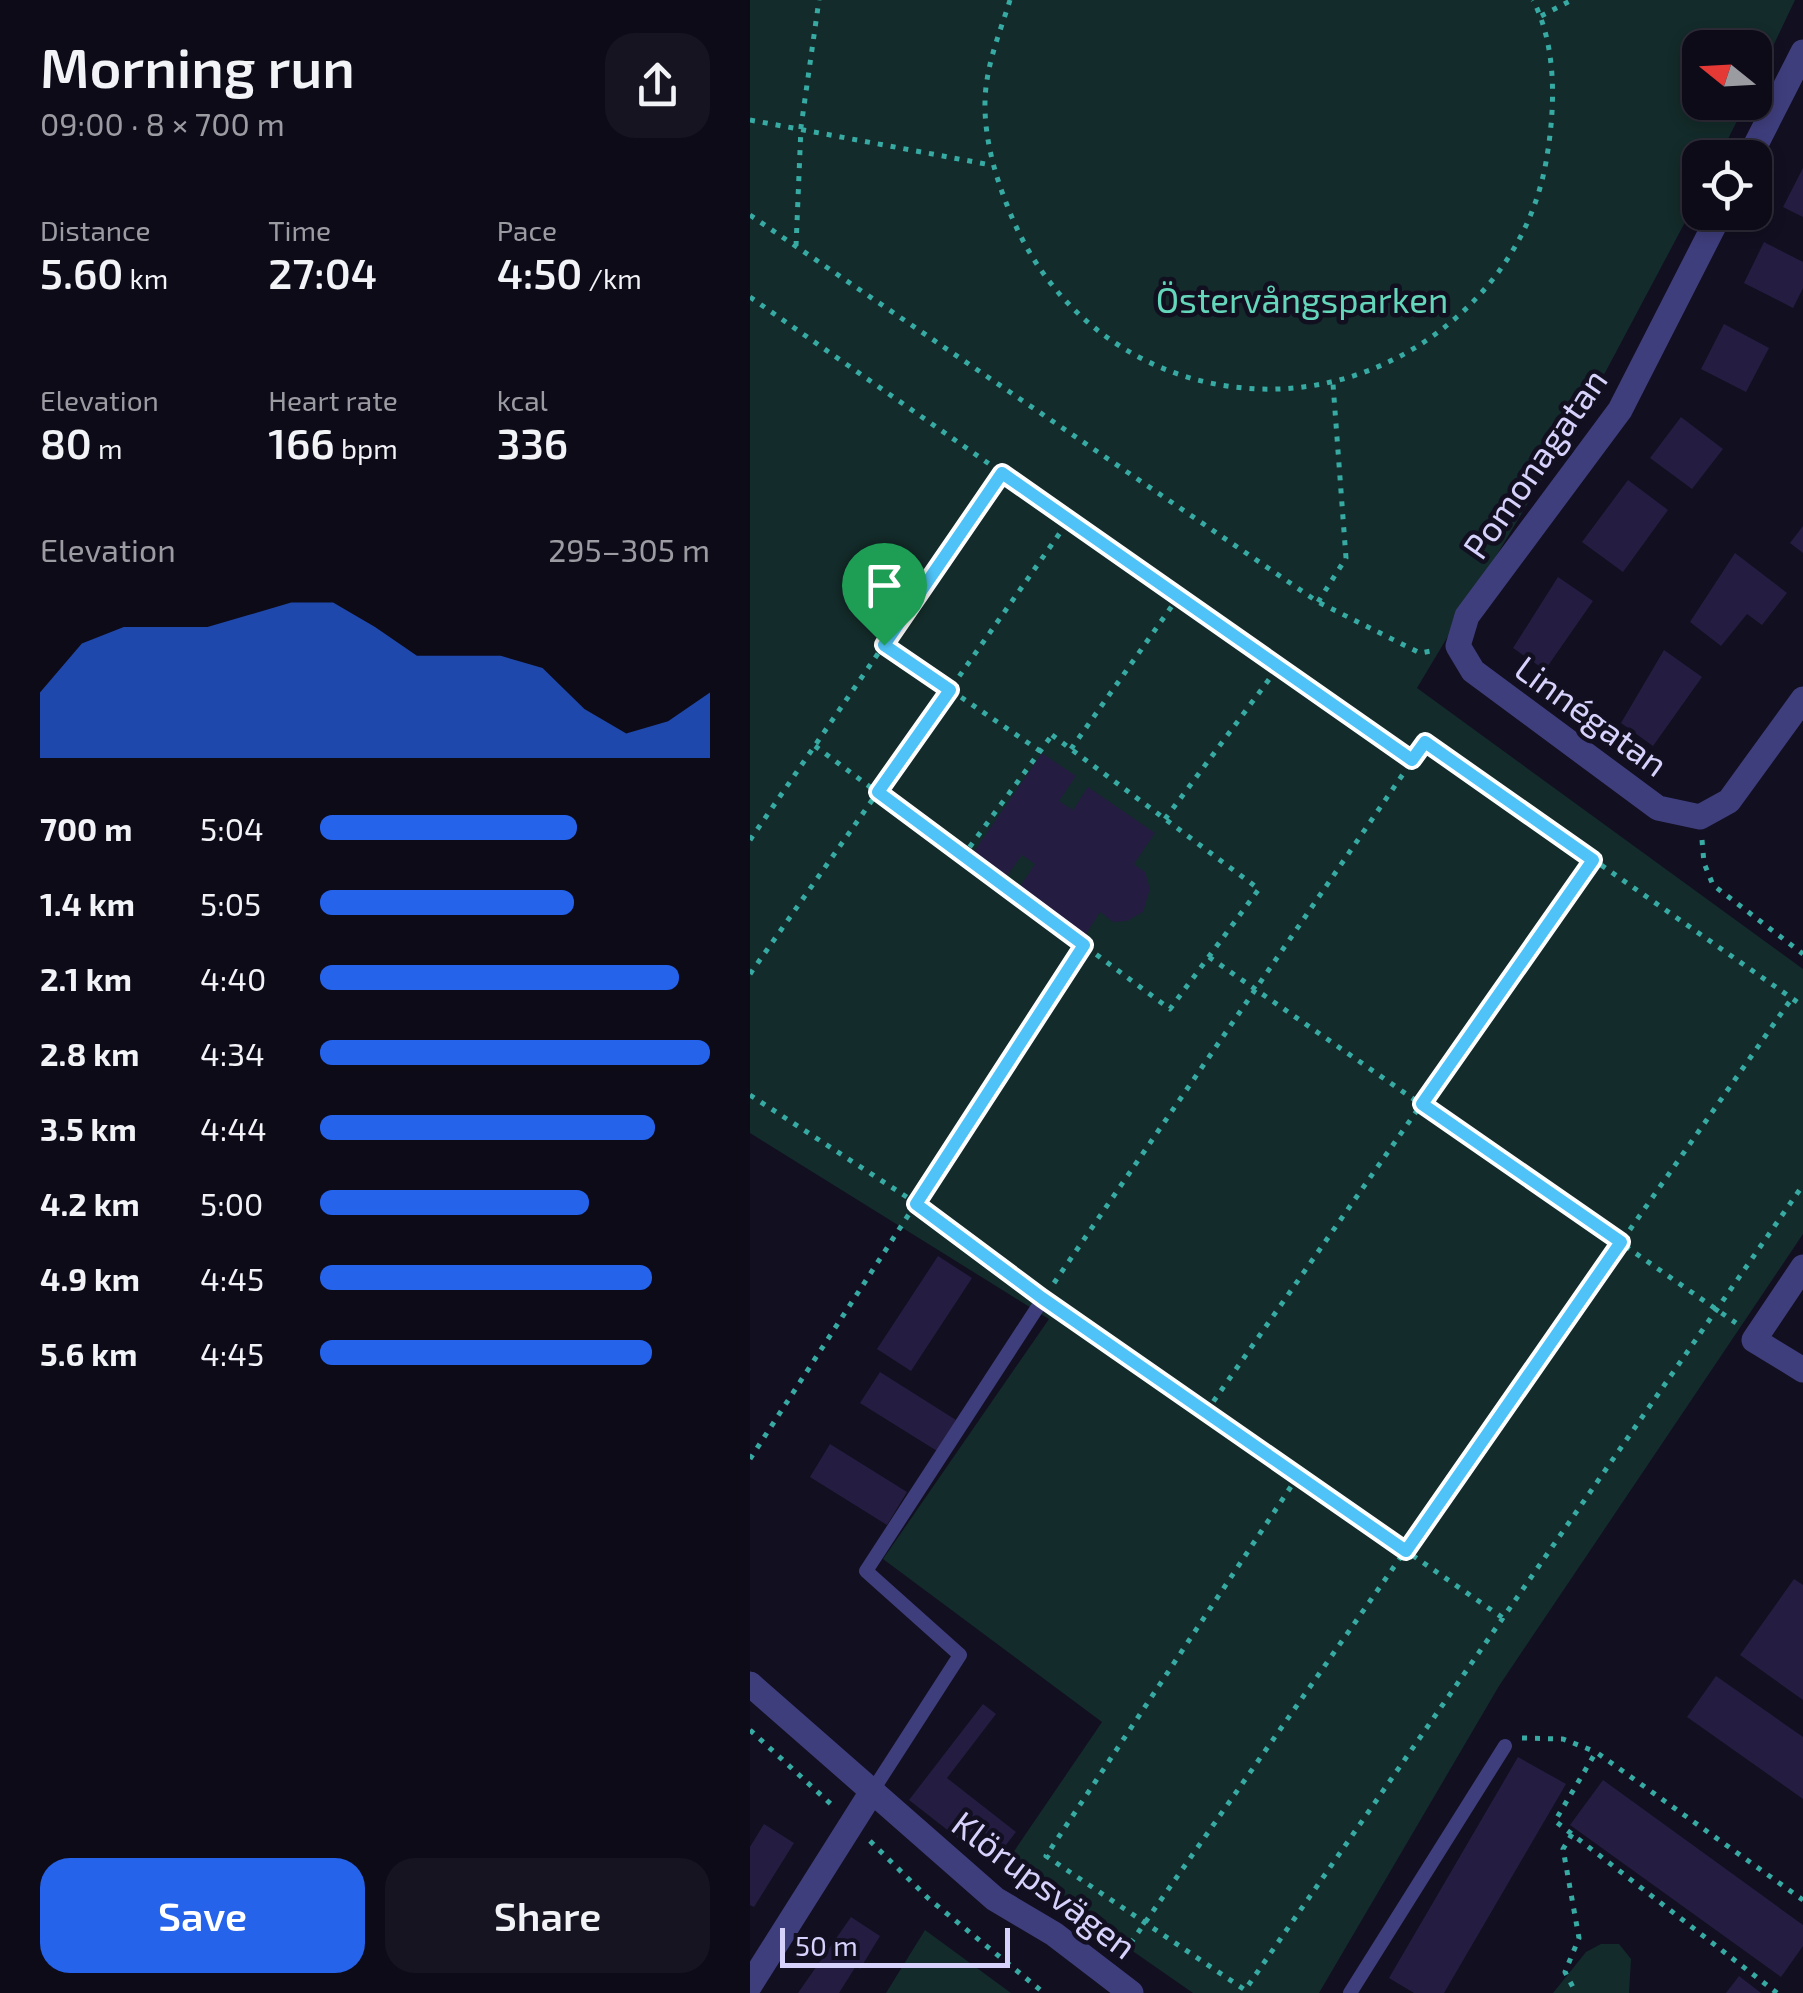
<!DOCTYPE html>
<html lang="en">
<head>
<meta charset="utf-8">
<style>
  body { margin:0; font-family:"Exo 2",sans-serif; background:#171422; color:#f1f3f6; height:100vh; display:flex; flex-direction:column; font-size:38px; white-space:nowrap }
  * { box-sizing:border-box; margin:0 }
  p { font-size:32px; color:#9b9ba2 }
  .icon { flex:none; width:55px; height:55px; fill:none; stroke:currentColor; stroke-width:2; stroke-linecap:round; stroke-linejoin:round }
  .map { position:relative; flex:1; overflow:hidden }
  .sheet { display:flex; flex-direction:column; background:#0e0b19; width:750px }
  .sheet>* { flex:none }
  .needle { width:65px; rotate:288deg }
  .buttons { position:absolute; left:932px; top:30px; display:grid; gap:20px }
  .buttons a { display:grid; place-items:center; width:90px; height:90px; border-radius:20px; background:#0e0b19; box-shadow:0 5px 15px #0003,0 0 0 2px #2e2b38; font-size:50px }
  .scale { position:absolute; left:30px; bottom:25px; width:230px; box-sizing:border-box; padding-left:10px; border:5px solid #d7d2fc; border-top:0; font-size:28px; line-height:35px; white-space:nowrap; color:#d7d2fc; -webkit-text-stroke:8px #120f21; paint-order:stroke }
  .pin { position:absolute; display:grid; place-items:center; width:85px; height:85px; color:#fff; margin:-102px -42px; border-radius:50% 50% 50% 0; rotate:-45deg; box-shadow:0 0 10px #0007 }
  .pin .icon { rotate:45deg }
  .round { display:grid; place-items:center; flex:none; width:105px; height:105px; border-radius:30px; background:#171422 }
  .overview { display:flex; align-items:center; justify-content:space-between; height:170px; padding:0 40px }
  h1 { font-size:55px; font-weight:600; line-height:75px }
  .stats { display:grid; grid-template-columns:repeat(3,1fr); gap:15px; height:170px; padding:10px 40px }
  .stats div { display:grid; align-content:center }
  .stats b { font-size:42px; font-weight:600 }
  .stats small { font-size:28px; font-weight:400 }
  .stats p { font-size:28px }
  .chart { height:280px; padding:20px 40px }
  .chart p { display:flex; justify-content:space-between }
  .chart svg { width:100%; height:180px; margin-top:10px; fill:#2563eb; opacity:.7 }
  .button { display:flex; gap:20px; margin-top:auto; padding:20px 40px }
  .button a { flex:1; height:115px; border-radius:30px; background:#2563eb; color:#fff; font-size:40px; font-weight:600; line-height:115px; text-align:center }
  .button a+a { background:#171422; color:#f1f3f6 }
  ul { padding:0 40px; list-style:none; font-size:32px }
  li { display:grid; grid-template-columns:160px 120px 1fr; align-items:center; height:75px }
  li i { height:25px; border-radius:12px; background:#2563eb }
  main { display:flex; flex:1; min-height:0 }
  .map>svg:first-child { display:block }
  .green { fill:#132b2a }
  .building { fill:#241d41 }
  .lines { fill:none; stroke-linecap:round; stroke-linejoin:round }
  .path { stroke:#37aba3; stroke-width:5; stroke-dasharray:5 8; stroke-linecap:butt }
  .service { stroke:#3f3e7d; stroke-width:14 }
  .minor { stroke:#3f3e7d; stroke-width:25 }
  .route-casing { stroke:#fff; stroke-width:20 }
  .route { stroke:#4fc3f7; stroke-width:12 }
  .labels { text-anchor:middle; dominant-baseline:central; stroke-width:9; stroke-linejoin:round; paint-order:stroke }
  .park-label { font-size:35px; fill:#64d6b9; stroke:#120f21 }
  .street-label { font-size:35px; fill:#d7d2fc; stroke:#120f21 }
</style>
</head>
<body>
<main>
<section class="sheet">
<div class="overview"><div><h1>Morning run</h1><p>09:00 · 8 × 700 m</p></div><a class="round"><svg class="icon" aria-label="share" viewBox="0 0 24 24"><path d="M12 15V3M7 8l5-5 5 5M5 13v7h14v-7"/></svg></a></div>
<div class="stats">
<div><p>Distance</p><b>5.60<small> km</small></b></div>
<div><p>Time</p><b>27:04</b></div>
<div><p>Pace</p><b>4:50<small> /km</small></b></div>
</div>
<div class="stats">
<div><p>Elevation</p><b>80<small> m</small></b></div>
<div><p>Heart rate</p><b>166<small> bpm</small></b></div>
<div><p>kcal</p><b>336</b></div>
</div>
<div class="chart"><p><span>Elevation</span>295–305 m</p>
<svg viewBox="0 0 160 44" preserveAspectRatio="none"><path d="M0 44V28L10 16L20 12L30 12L40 12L50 9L60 6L70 6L80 12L90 19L100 19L110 19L120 22L130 32L140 38L150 35L160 28V44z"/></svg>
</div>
<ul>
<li><b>700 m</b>5:04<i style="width:66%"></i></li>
<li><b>1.4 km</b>5:05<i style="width:65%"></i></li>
<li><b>2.1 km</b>4:40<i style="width:92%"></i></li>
<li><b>2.8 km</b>4:34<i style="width:100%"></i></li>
<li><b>3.5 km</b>4:44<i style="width:86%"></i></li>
<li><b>4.2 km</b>5:00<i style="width:69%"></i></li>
<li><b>4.9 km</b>4:45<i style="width:85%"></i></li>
<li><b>5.6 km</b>4:45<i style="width:85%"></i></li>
</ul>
<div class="button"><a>Save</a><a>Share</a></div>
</section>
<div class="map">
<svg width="1053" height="1993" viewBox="0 0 1053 1993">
  <rect width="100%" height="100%" fill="#120f21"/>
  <path class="green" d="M0 0H1045L1005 84V48H950V102L996 103 969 157 950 158V194L848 386 667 688 1053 969V1234L749 1686 569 1993H443L256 1863 352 1722 133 1559 299 1319 0 1133Z
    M175 1930 261 1993H136Z
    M851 1944H869L881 1959 879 1993H803L836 1952Z"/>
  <path class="building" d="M1053 168V217L1033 207Z
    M1014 242 1053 262V288L1043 308 994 283Z
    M974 324 1019 348 996 392 951 369Z
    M931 417 973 449 942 489 900 458Z
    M878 480 918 510 873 572 832 542Z
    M1053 526V553L1040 543Z
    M985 553 1037 593 1012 625 997 614 971 646 940 622Z
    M808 577 843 601 795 670 763 648Z
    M914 650 952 677 903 746 871 723Z
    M292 753 326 776 309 801 323 810 338 787 405 833 384 864 395 872 400 889 393 912 377 921 363 922 350 912 336 934 269 888 285 864 272 855 257 876 223 853Z
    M188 1256 222 1278 161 1371 127 1349Z
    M130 1372 206 1420 187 1451 110 1403Z
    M80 1444 157 1492 137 1525 60 1477Z
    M1044 1579 1053 1585V1700L990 1655Z
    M966 1676 1053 1737V1799L937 1717Z
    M233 1704 246 1714 197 1778 266 1832 241 1864 159 1800Z
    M768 1757 816 1784 694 1993H664L639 1978Z
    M853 1780 1053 1925V1946L1031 1977 820 1825Z
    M14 1824 44 1843 4 1907 0 1905V1847Z
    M101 1917 130 1936 110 1969 106 1966 89 1993H48Z
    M989 1976 1011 1993H976Z"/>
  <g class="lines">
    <path class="path" d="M260 0C252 26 241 53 237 80 230 121 242 168 257 205 328 394 557 449 708 316 754 275 785 223 796 162 805 111 808 49 783 0
      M791 16 822 0
      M0 120 241 165
      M0 215 568 602 670 653 681 651
      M46 246 51 127 69 0
      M0 297 662 759
      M568 602 596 558 583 384
      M136 646 290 751
      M302 735 509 889 420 1009 213 856Z
      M65 746 213 856
      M321 749 429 596
      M415 819 529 666
      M0 840 252 473
      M952 840 954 863 963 885 1053 954
      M459 957 986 1323
      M0 974 319 520
      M0 1095 166 1203 277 1287
      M304 1283 675 742 1053 1006
      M310 1311 753 1618
      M456 1412 843 859
      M0 1459 333 946
      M548 1476 296 1856 495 1990 1053 1185
      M0 1730 83 1806
      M772 1738 813 1739 846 1752
      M822 1834 813 1849 829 1938 815 1972 826 1993
      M120 1841 179 1899 294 1993
      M373 1954 1042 998
      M1027 1993 805 1821 846 1752 1053 1900"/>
    <path class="service" d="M123 1790 210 1655 116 1571 293 1299
      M600 1993 755 1746"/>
    <path class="minor" d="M999 158 1053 52
      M971 212 870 410 717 616 708 646 723 671 908 808 950 817 979 801 1053 699
      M1053 1267 1004 1340 1053 1370
      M0 1684 245 1899 304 1934 381 1993
      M0 1985 123 1790"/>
  </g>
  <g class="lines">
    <defs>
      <path id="route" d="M252 473 662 760 675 742 843 860 672 1104 871 1242 656 1551 292 1298 166 1204 334 945 128 792 200 690 134 645Z"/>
    </defs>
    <use href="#route" class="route-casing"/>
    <use href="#route" class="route"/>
  </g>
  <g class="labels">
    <g class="park-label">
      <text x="552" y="299">Östervångsparken</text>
    </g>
    <g class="street-label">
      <text transform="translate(784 463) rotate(-55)">Pomonagatan</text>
      <text transform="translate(842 715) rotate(36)">Linnégatan</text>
      <text transform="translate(295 1884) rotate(37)">Klörupsvägen</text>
    </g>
  </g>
</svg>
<div class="buttons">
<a><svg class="needle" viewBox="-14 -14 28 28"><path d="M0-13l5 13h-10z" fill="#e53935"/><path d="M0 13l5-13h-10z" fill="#9b9ba2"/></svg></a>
<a><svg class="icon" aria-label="locate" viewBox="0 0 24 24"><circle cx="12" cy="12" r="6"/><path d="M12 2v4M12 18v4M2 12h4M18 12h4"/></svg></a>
</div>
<div class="scale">50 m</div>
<div class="pin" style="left:134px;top:645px;background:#1e9e55"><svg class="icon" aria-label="arrive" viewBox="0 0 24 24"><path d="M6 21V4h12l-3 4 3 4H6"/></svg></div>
</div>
</main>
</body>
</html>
